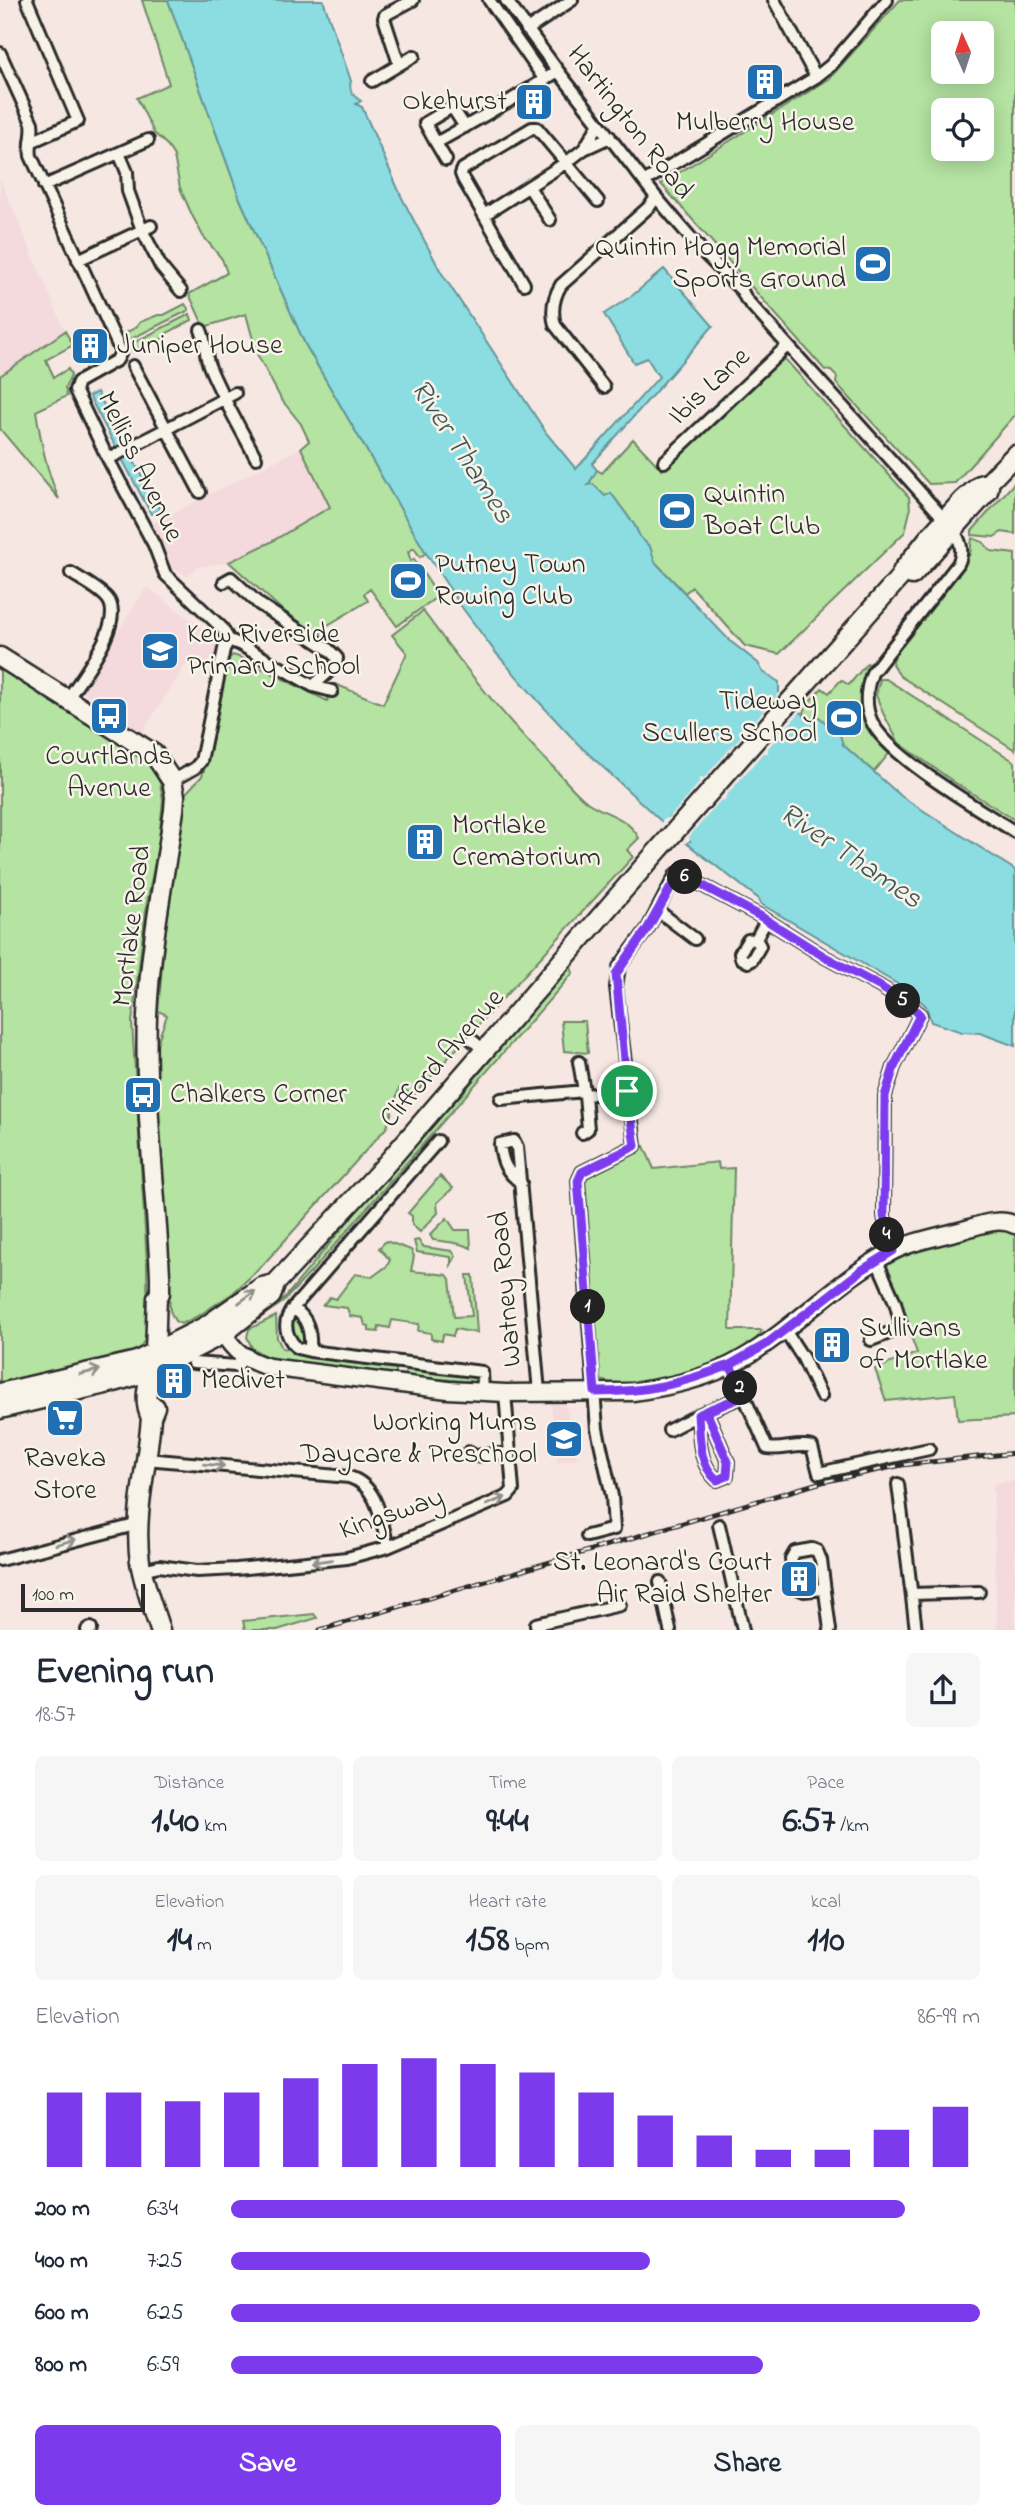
<!DOCTYPE html>
<html lang="en">
<head>
<meta charset="utf-8">
<style>
  body { margin:0; font-family:"Indie Flower",sans-serif; background:#f6f6f7; color:#1f2937; height:100vh; display:flex; flex-direction:column; font-size:26px; white-space:nowrap }
  * { box-sizing:border-box; margin:0 }
  p { font-size:23px; color:#747a83 }
  .icon { flex:none; width:38px; height:38px; fill:none; stroke:currentColor; stroke-width:2; stroke-linecap:round; stroke-linejoin:round }
  .map { position:relative; height:1630px; overflow:hidden }
  .panel { display:flex; flex-direction:column; background:#fff; flex:1 }
  .panel>* { flex:none }
  .needle { width:46px; rotate:357deg }
  .controls { position:absolute; left:931px; top:21px; display:grid; gap:14px }
  .controls a { display:grid; place-items:center; width:63px; height:63px; border-radius:10px; background:#fff; box-shadow:0 4px 18px #0003; font-size:35px }
  .scale { position:absolute; left:21px; bottom:18px; width:124px; box-sizing:border-box; padding-left:7px; border:4px solid #2b2b2b; border-top:0; font-size:19px; line-height:24px; white-space:nowrap; color:#2b2b2b; -webkit-text-stroke:5px #f7f3e8; paint-order:stroke }
  .pin { position:absolute; display:grid; place-items:center; width:60px; height:60px; color:#fff; margin:-30px; border:4px solid #fff; border-radius:50%; box-shadow:0 2px 7px #0007 }
  .km { position:absolute; width:35px; height:35px; margin:-18px; border-radius:50%; background:#222; color:#fff; font-size:19px; line-height:35px; text-align:center }
  .round { display:grid; place-items:center; flex:none; width:74px; height:74px; border-radius:10px; background:#f6f6f7 }
  .head { display:flex; align-items:center; justify-content:space-between; height:119px; padding:0 35px }
  h1 { font-size:38px; font-weight:800; line-height:52px }
  .metrics { display:grid; grid-template-columns:repeat(3,1fr); gap:10px; height:119px; padding:7px 35px }
  .metrics div { display:grid; align-content:center; border-radius:10px; background:#f6f6f7; text-align:center }
  .metrics b { font-size:35px; font-weight:800 }
  .metrics small { font-size:19px; font-weight:400 }
  .metrics p { font-size:19px }
  .chart { height:196px; padding:14px 35px }
  .chart p { display:flex; justify-content:space-between }
  .chart svg { width:100%; height:126px; margin-top:7px; stroke:#7c3aed; stroke-width:6 }
  .cta { display:flex; gap:14px; margin-top:auto; padding:14px 35px }
  .cta a { flex:1; height:80px; border-radius:10px; background:#7c3aed; color:#fff; font-size:28px; font-weight:800; line-height:80px; text-align:center }
  .cta a+a { background:#f6f6f7; color:#1f2937 }
  ul { padding:0 35px; list-style:none; font-size:23px }
  li { display:grid; grid-template-columns:112px 84px 1fr; align-items:center; height:52px }
  li i { height:18px; border-radius:9px; background:#7c3aed }
  .map>svg:first-child { display:block }
  .built { fill:#f4d9dd }
  .green { fill:#b4e3a2; stroke:#708766; stroke-width:2; fill-rule:evenodd }
  .water { fill:#8cdde2; stroke:#659699; stroke-width:2 }
  .pier { fill:#f6e7e3 }
  .lines { fill:none; stroke-linecap:round; stroke-linejoin:round }
  .minor-casing { stroke:#2b2b2b; stroke-width:16 }
  .primary-casing { stroke:#2b2b2b; stroke-width:21 }
  .trunk-casing { stroke:#2b2b2b; stroke-width:23 }
  .minor { stroke:#f7f3e8; stroke-width:10 }
  .primary { stroke:#f7f3e8; stroke-width:16 }
  .trunk { stroke:#f7f3e8; stroke-width:18 }
  .rail-casing { stroke:#2b2b2b; stroke-width:5 }
  .rail { stroke:#f7f3e8; stroke-width:2.5; stroke-dasharray:8; stroke-linecap:butt }
  .oneway { stroke:#918f8a }
  .route-casing { stroke:#fff; stroke-width:14 }
  .route { stroke:#7c3aed; stroke-width:9 }
  .labels { text-anchor:middle; dominant-baseline:central; stroke-width:5; stroke-linejoin:round; paint-order:stroke }
  .poi-label { font-size:28px; fill:#2b2b2b; stroke:#f7f3e8; text-anchor:start }
  .street-label { font-size:28px; fill:#2b2b2b; stroke:#f7f3e8 }
  .water-label { font-size:30px; font-style:italic; fill:#435859; stroke:#f7f3e8 }
</style>
</head>
<body>
<div class="map">
<svg width="1015" height="1630" viewBox="0 0 1015 1630">
  <rect width="100%" height="100%" fill="#f6e7e3"/>
  <filter id="ink" filterUnits="userSpaceOnUse"><feTurbulence type="fractalNoise" baseFrequency=".0143" numOctaves="2"/><feDisplacementMap in="SourceGraphic" scale="14" xChannelSelector="R" yChannelSelector="G"/><feConvolveMatrix kernelMatrix="1 2 1 2 8 2 1 2 1" color-interpolation-filters="sRGB"/></filter>
  <g filter="url(#ink)">
    <path class="built" d="M0 179 65 331 0 376Z
      M301 448 330 507 269 543 229 562 198 567 188 576 173 569 152 524Z
      M147 587 218 640 208 674 188 661 141 734 81 691 82 686Z
      M551 1402H565L577 1458 557 1463Z
      M1015 1480V1630H997L993 1484Z"/>
    <path class="green" d="M142 0H168L240 199 305 344 426 553 420 557 414 548 408 552 411 561 414 559 438 596 397 626 370 589 364 594 368 601 323 628 320 636 280 608 229 562 269 543 330 507 301 448 309 441 301 424 281 399 257 354 246 314 204 327 189 294 227 273 222 259 203 236 192 215 180 188 174 156 166 144 154 133 137 98 169 84Z
      M900 0H1015V415L955 483 929 484 836 383 837 377 831 371 825 370 661 184 829 79ZM943 33H982V72H943ZM943 110H982V149H943Z
      M185 304 189 310 129 340 125 339V333L135 328 140 322 158 315H164Z
      M190 314 192 320 167 333V337L132 351 129 345Z
      M65 331 73 345 46 360 54 377 68 369 71 375 65 388 67 396 36 411C41 441 46 470 59 499L0 429V376Z
      M784 358 909 497 910 511 905 532 779 654 745 646 692 587 685 593 655 562 650 547 640 537 635 526 611 493 605 497 593 484 588 485 593 477 592 475 597 470 602 473 633 439 662 470Z
      M1015 482V534L1002 532 994 537 972 535V531Z
      M972 538 983 542 991 551 1015 554V750L900 676 892 664 896 653 970 554Z
      M423 611C462 665 503 716 550 764 562 776 574 792 587 802 606 815 627 816 639 838L627 850 633 857 415 1094 399 1089 387 1127 261 1267 233 1293 198 1316 181 1324 175 1321 170 1311 154 1052 167 1015 158 1011 164 943 186 793 202 776 207 762 229 658 233 655 239 657 327 701 335 684 383 704 407 653 392 635Z
      M867 663 873 669 865 701 892 750 874 772 843 745 839 735 819 718 808 719 804 713 807 704 822 688 829 693 841 680 849 685Z
      M0 669 142 756 154 771 160 783 163 799 159 841 147 903 132 1022 147 1263 148 1335 139 1349 131 1354 36 1374 0 1384Z
      M880 679H886L1015 762V820L954 782 899 743 883 713 876 695Z
      M570 964 573 973 311 1272 282 1303 256 1320 283 1300 392 1168 462 1094Z
      M561 1021H585L588 1053 564 1051Z
      M644 1146 654 1169 718 1162 719 1169 734 1168 730 1330H762C750 1362 624 1395 596 1378L583 1180C595 1163 625 1155 644 1146Z
      M440 1176 453 1188 437 1203 438 1213 420 1232 412 1225V1216L408 1213Z
      M447 1218 455 1230H470L471 1248C460 1242 446 1242 433 1240L430 1235Z
      M986 1229 1015 1230V1417L958 1420 955 1394 886 1401 875 1369 917 1353 885 1266 918 1249Z
      M418 1240 424 1247 452 1251 456 1256 451 1265V1257L417 1252 414 1241Z
      M386 1241 411 1250 414 1256 411 1271 447 1275 450 1279 454 1317 472 1316 467 1275H473L477 1333 455 1329 453 1336 443 1334 442 1341 431 1339V1333L418 1331 419 1324 392 1320 390 1328 379 1326 378 1332 369 1331V1326L365 1325 363 1318 350 1316 347 1308 323 1305 330 1297 336 1299 355 1274 372 1277 387 1266 390 1260 379 1248Z
      M293 1312 305 1326 306 1348C291 1338 291 1329 293 1312Z
      M276 1316 277 1338 282 1348 325 1359 396 1369V1374L272 1360 252 1348 247 1337 249 1329Z
      M406 1367 475 1373V1382L405 1376Z
      M314 1614 317 1618 277 1630H245L243 1621Z"/>
    <path class="water" d="M168 0H323L351 81C348 90 353 96 361 101L356 104 362 107 402 198 441 272 547 434 576 469 659 377 647 358 634 363 604 314 633 295 664 269 713 326 592 464 597 470 588 485 593 484 605 496 611 493 635 526 640 537 650 547 655 562 730 641 758 663 763 672 779 682V692L808 719 819 717 840 735 843 745 901 796 1015 870V1046L980 1033 962 1032 931 1022 926 1006 911 992 761 904 759 899 685 842 690 841 670 817 663 823 578 744 540 703 496 653 461 606 426 553 305 344 240 199Z
      M97 392 160 510 151 514 89 396Z"/>
    <path class="pier" d="M782 690 803 709 768 748V753H763L726 796 725 801 721 800 689 837 690 840 682 845 681 841 686 839 669 821 666 822 665 826H661L662 820 670 817 700 782V777L704 778 743 734V730L747 729Z"/>
    <g class="lines">
      <defs>
        <path id="minor" d="M27 0 78 121 31 142
          M489 0 545 80
          M506 0 558 71 656 197 703 252 742 291 746 299 937 511C950 526 969 543 958 564L872 673C866 689 864 704 871 720 885 755 981 810 1015 832
          M774 0 816 77
          M527 30 572 0
          M0 53 32 123C34 134 29 144 31 156L121 352 117 360 78 382 75 390 108 459 154 545 165 574 222 628 229 640 239 644 313 686 332 691
          M399 64 384 18 385 15 413 0
          M372 81 414 56
          M599 124 584 149 610 137
          M465 127 452 107 425 123 436 143C477 120 518 97 558 71
          M436 143 446 160
          M119 153 127 172 128 191 142 230 161 267 181 291
          M645 181 816 77 831 65 887 0
          M44 186 148 140
          M529 187 550 220
          M484 215 567 162 584 149
          M78 260 151 226
          M524 284 463 179 461 174 463 169 532 128H537L598 201
          M201 330C207 343 204 355 210 368 223 399 240 428 256 458
          M133 366 200 492
          M604 387 555 325C551 310 553 298 561 285L650 206 656 197
          M108 459 235 393
          M664 462 787 346
          M224 582 231 578 259 604 328 649 337 658 336 665 313 686
          M67 700C81 678 127 621 107 598 98 588 82 580 71 573
          M172 781 195 768 201 761 224 649 229 640
          M657 910 695 939
          M756 939 760 946 752 960 748 962 741 958 740 953 748 940 756 939 766 921
          M472 1040 485 1051
          M579 1062 584 1091
          M501 1099 584 1091 585 1095 627 1091
          M582 1133 588 1129 585 1095
          M521 1183C506 1171 502 1163 500 1144L514 1141 517 1147 539 1392
          M293 1308 438 1141
          M784 1329 803 1358 821 1396
          M871 1340 902 1328 895 1302 877 1261
          M310 1351C311 1333 309 1318 293 1308 282 1322 285 1336 297 1348L310 1351 482 1372 483 1392
          M193 1363 237 1366 247 1354
          M730 1365 767 1448C782 1451 797 1443 812 1447L819 1473 929 1449
          M698 1415C700 1439 698 1463 717 1480L727 1476 728 1462 706 1411
          M669 1430 698 1415 744 1396
          M469 1452 472 1456 509 1453
          M146 1459 349 1477C379 1486 381 1521 388 1547
          M898 1484 916 1630
          M719 1525 743 1630
          M587 1536 614 1529 612 1496 597 1429 578 1181 582 1172 635 1146 616 987 619 967 648 928 676 874 679 873 760 916 825 957 879 986 911 1006 920 1015 894 1067 885 1096 884 1215 887 1234 893 1251
          M0 1560 139 1524
          M142 1570 159 1566 197 1571 237 1569 347 1558 388 1547 508 1496 513 1490 505 1393
          M660 1582 670 1630
          M823 1589 804 1591 797 1588 791 1559 795 1552 812 1549 817 1551 821 1560 830 1630
          M912 1594 979 1592
          M87 1630 91 1628V1630
          M537 1630 536 1624 620 1605"/>
        <path id="primary" d="M216 1323C232 1348 240 1359 269 1367L448 1390 505 1393 633 1392C669 1387 707 1379 740 1360 792 1331 834 1283 887 1254 911 1241 937 1237 963 1230 980 1225 999 1217 1015 1225"/>
        <path id="trunk" d="M912 575 988 491 989 486
          M0 657 154 754 172 781 175 796 174 810C164 878 150 947 147 1016 144 1103 156 1190 160 1276V1293L157 1298C156 1315 156 1333 155 1350 153 1370 140 1398 151 1417
          M0 1393 137 1361 206 1326 262 1287 275 1284
          M155 1407 151 1417C148 1465 133 1514 140 1562 144 1585 153 1608 160 1630
          M0 1409 118 1381 151 1371 223 1334 271 1296 275 1284 381 1170 646 864 900 577 903 570 930 536 963 500 980 485 989 482 1015 455"/>
      </defs>
      <use href="#minor" class="minor-casing"/>
      <use href="#primary" class="primary-casing"/>
      <use href="#trunk" class="trunk-casing"/>
      <use href="#minor" class="minor"/>
      <use href="#primary" class="primary"/>
      <use href="#trunk" class="trunk"/>
      <defs>
        <path id="rail" d="M320 1630 822 1482 902 1465 1015 1453"/>
      </defs>
      <use href="#rail" class="rail-casing"/>
      <use href="#rail" class="rail"/>
    </g>
    <defs><path id="oneway-shaft" d="M-6 0H5M1.5-3L5.5 0L1.5 3" fill="none" stroke-width="1.6" stroke-linecap="round" stroke-linejoin="round" transform="scale(1.75)"/></defs>
    <g class="oneway">
      <use href="#oneway-shaft" transform="translate(247 1297) rotate(-36)"/>
      <use href="#oneway-shaft" transform="translate(90 1372) rotate(-13)"/>
      <use href="#oneway-shaft" transform="translate(214 1465) rotate(5)"/>
      <use href="#oneway-shaft" transform="translate(496 1501) rotate(-23)"/>
      <use href="#oneway-shaft" transform="translate(66 1542) rotate(-15)"/>
      <use href="#oneway-shaft" transform="translate(322 1561) rotate(173)"/>
    </g>
  </g>
  <g class="lines" filter="url(#ink)">
    <defs>
      <path id="route" d="M627 1091 635 1146 582 1172 578 1181 595 1392C648 1392 681 1384 730 1365L744 1396 706 1411 728 1462 727 1476 717 1480C698 1463 700 1439 698 1415L744 1396 730 1365 765 1345 862 1270 893 1251 887 1234 884 1215 885 1096 894 1067 920 1015 911 1006 879 986 825 957 760 916 679 873 648 928 616 974 627 1091"/>
    </defs>
    <use href="#route" class="route-casing"/>
    <use href="#route" class="route"/>
  </g>
  <defs>
    <symbol id="building-square" viewBox="-11 -11 22 22"><rect x="-9" y="-9" width="18" height="18" rx="4" fill="#1f6fb2" stroke="#f7f3e8"/><path d="M-4-6H4V6H1V3H-1V6H-4ZM-2.5-4.3h1.7v1.8h-1.7ZM.8-4.3h1.7v1.8H.8ZM-2.5-1h1.7V.8h-1.7ZM.8-1h1.7V.8H.8Z" fill="#fff"/></symbol>
    <symbol id="stadium-square" viewBox="-11 -11 22 22"><rect x="-9" y="-9" width="18" height="18" rx="4" fill="#1f6fb2" stroke="#f7f3e8"/><path d="M0-5a6.5 5 0 1 0 0 10a6.5 5 0 1 0 0-10ZM-3.5-1.8h7v3.6h-7Z" fill="#fff"/></symbol>
    <symbol id="school-square" viewBox="-11 -11 22 22"><rect x="-9" y="-9" width="18" height="18" rx="4" fill="#1f6fb2" stroke="#f7f3e8"/><path d="M0-5L7-2L0 1L-7-2ZM-4 1L0 2.5L4 1V4Q0 6-4 4Z" fill="#fff"/></symbol>
    <symbol id="bus-square" viewBox="-11 -11 22 22"><rect x="-9" y="-9" width="18" height="18" rx="4" fill="#1f6fb2" stroke="#f7f3e8"/><path d="M-5-6H5V4H4V6H2V4H-2V6H-4V4H-5ZM-3.5-4V0h7V-4ZM-3.5 1.2v1.5H-2V1.2ZM2 1.2v1.5H3.5V1.2Z" fill="#fff"/></symbol>
    <symbol id="supermarket-square" viewBox="-11 -11 22 22"><rect x="-9" y="-9" width="18" height="18" rx="4" fill="#1f6fb2" stroke="#f7f3e8"/><path d="M-6-5.5h2.5l.6 2H6L4.5 2H-2.5L-4.4-4H-6ZM-1.5 3.2a1.3 1.3 0 1 0 .1 0ZM3 3.2a1.3 1.3 0 1 0 .1 0Z" fill="#fff"/></symbol>
  </defs>
  <g fill-rule="evenodd">
    <use href="#building-square" x="743" y="60" width="44" height="44"/>
    <use href="#building-square" x="512" y="80" width="44" height="44"/>
    <use href="#stadium-square" x="851" y="242" width="44" height="44"/>
    <use href="#building-square" x="68" y="324" width="44" height="44"/>
    <use href="#stadium-square" x="655" y="489" width="44" height="44"/>
    <use href="#stadium-square" x="386" y="559" width="44" height="44"/>
    <use href="#school-square" x="138" y="629" width="44" height="44"/>
    <use href="#bus-square" x="87" y="694" width="44" height="44"/>
    <use href="#stadium-square" x="822" y="696" width="44" height="44"/>
    <use href="#building-square" x="403" y="820" width="44" height="44"/>
    <use href="#bus-square" x="121" y="1073" width="44" height="44"/>
    <use href="#building-square" x="810" y="1323" width="44" height="44"/>
    <use href="#building-square" x="152" y="1359" width="44" height="44"/>
    <use href="#supermarket-square" x="43" y="1396" width="44" height="44"/>
    <use href="#school-square" x="542" y="1417" width="44" height="44"/>
    <use href="#building-square" x="777" y="1557" width="44" height="44"/>
  </g>
  <g class="labels">
    <g class="poi-label">
      <text x="507" y="102" text-anchor="end">Okehurst</text>
      <text x="765" y="123" text-anchor="middle">Mulberry House</text>
      <text x="846" y="248" text-anchor="end">Quintin Hogg Memorial<tspan x="846" dy="32">Sports Ground</tspan></text>
      <text x="117" y="346">Juniper House</text>
      <text x="704" y="495">Quintin<tspan x="704" dy="32">Boat Club</tspan></text>
      <text x="435" y="565">Putney Town<tspan x="435" dy="32">Rowing Club</tspan></text>
      <text x="187" y="635">Kew Riverside<tspan x="187" dy="32">Primary School</tspan></text>
      <text x="817" y="702" text-anchor="end">Tideway<tspan x="817" dy="32">Scullers School</tspan></text>
      <text x="109" y="757" text-anchor="middle">Courtlands<tspan x="109" dy="32">Avenue</tspan></text>
      <text x="452" y="826">Mortlake<tspan x="452" dy="32">Crematorium</tspan></text>
      <text x="170" y="1095">Chalkers Corner</text>
      <text x="859" y="1329">Sullivans<tspan x="859" dy="32">of Mortlake</tspan></text>
      <text x="201" y="1381">Medivet</text>
      <text x="537" y="1423" text-anchor="end">Working Mums<tspan x="537" dy="32">Daycare &amp; Preschool</tspan></text>
      <text x="65" y="1459" text-anchor="middle">Raveka<tspan x="65" dy="32">Store</tspan></text>
      <text x="772" y="1563" text-anchor="end">St. Leonard's Court<tspan x="772" dy="32">Air Raid Shelter</tspan></text>
    </g>
    <g class="street-label">
      <text transform="translate(629 123) rotate(52)">Hartington Road</text>
      <text transform="translate(710 387) rotate(-43)">Ibis Lane</text>
      <text transform="translate(139 467) rotate(64)">Melliss Avenue</text>
      <text transform="translate(133 926) rotate(-83)">Mortlake Road</text>
      <text transform="translate(443 1059) rotate(-49)">Clifford Avenue</text>
      <text transform="translate(507 1289) rotate(-95)">Watney Road</text>
      <text transform="translate(392 1515) rotate(-19)">Kingsway</text>
    </g>
    <g class="water-label">
      <text transform="translate(461 452) rotate(57)">River Thames</text>
      <text transform="translate(850 857) rotate(34)">River Thames</text>
    </g>
  </g>
</svg>
<div class="controls">
<a><svg class="needle" viewBox="-14 -14 28 28"><path d="M0-13l5 13h-10z" fill="#e53935"/><path d="M0 13l5-13h-10z" fill="#747a83"/></svg></a>
<a><svg class="icon" aria-label="locate" viewBox="0 0 24 24"><circle cx="12" cy="12" r="6"/><path d="M12 2v4M12 18v4M2 12h4M18 12h4"/></svg></a>
</div>
<div class="scale">100 m</div>
<div class="pin" style="left:627px;top:1091px;background:#1e9e55"><svg class="icon" aria-label="arrive" viewBox="0 0 24 24"><path d="M6 21V4h12l-3 4 3 4H6"/></svg></div>
<b class="km" style="left:588px;top:1307px">1</b>
<b class="km" style="left:740px;top:1388px">2</b>
<b class="km" style="left:887px;top:1235px">4</b>
<b class="km" style="left:903px;top:1001px">5</b>
<b class="km" style="left:685px;top:877px">6</b>
</div>
<section class="panel">
<div class="head"><div><h1>Evening run</h1><p>18:57</p></div><a class="round"><svg class="icon" aria-label="share" viewBox="0 0 24 24"><path d="M12 15V3M7 8l5-5 5 5M5 13v7h14v-7"/></svg></a></div>
<div class="metrics">
<div><p>Distance</p><b>1.40<small> km</small></b></div>
<div><p>Time</p><b>9:44</b></div>
<div><p>Pace</p><b>6:57<small> /km</small></b></div>
</div>
<div class="metrics">
<div><p>Elevation</p><b>14<small> m</small></b></div>
<div><p>Heart rate</p><b>158<small> bpm</small></b></div>
<div><p>kcal</p><b>110</b></div>
</div>
<div class="chart"><p><span>Elevation</span>86–99 m</p>
<svg viewBox="0 0 160 44" preserveAspectRatio="none"><path d="M5 44V18M15 44V18M25 44V21M35 44V18M45 44V13M55 44V8M65 44V6M75 44V8M85 44V11M95 44V18M105 44V26M115 44V33M125 44V38M135 44V38M145 44V31M155 44V23"/></svg>
</div>
<ul>
<li><b>200 m</b>6:34<i style="width:90%"></i></li>
<li><b>400 m</b>7:25<i style="width:56%"></i></li>
<li><b>600 m</b>6:25<i style="width:100%"></i></li>
<li><b>800 m</b>6:59<i style="width:71%"></i></li>
</ul>
<div class="cta"><a>Save</a><a>Share</a></div>
</section>
</body>
</html>
